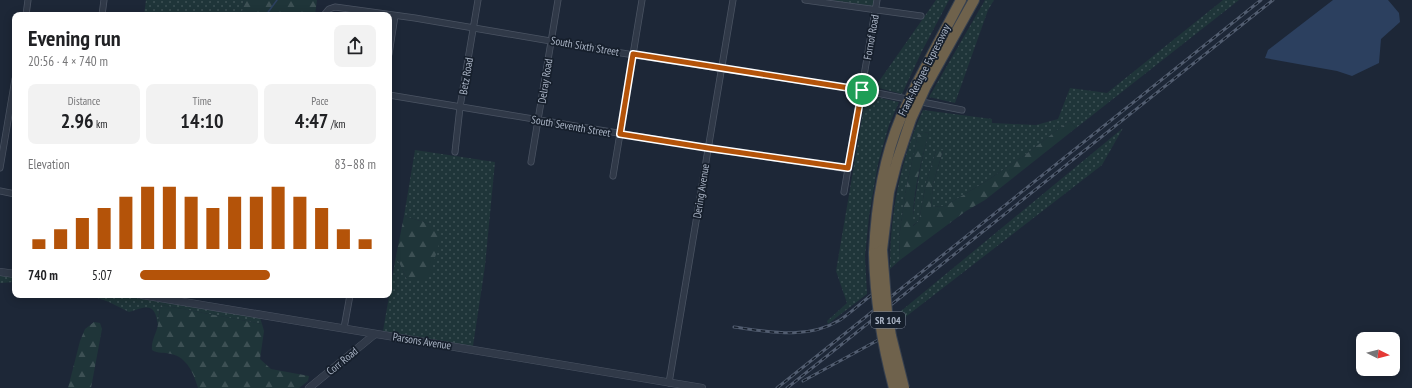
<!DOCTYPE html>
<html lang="en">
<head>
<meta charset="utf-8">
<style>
  body { margin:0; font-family:"PT Sans Narrow",sans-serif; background:#f2f2f2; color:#202124; height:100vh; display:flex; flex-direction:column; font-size:15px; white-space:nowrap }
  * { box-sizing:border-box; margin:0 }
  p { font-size:13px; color:#757577 }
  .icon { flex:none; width:22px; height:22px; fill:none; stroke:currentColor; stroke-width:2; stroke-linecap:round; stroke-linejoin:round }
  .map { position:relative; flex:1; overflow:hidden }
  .side { position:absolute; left:12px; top:12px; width:380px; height:286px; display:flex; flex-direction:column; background:#fff; border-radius:8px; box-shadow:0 2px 10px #0003 }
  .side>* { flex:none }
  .needle { width:26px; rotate:96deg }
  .buttons { position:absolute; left:1356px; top:332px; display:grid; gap:8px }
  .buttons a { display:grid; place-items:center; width:44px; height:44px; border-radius:8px; background:#fff; box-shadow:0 2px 10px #0003; font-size:20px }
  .pin { position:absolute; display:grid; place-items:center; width:34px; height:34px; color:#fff; margin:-17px; border:2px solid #fff; border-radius:50%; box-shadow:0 1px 4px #0007 }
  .round { display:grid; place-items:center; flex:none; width:42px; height:42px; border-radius:8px; background:#f2f2f2 }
  .overview { display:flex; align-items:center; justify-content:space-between; height:68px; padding:0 16px }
  h1 { font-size:22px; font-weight:700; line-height:30px }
  .metrics { display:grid; grid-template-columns:repeat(3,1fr); gap:6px; height:68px; padding:4px 16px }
  .metrics div { display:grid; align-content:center; border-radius:8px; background:#f2f2f2; text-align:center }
  .metrics b { font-size:20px; font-weight:700 }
  .metrics small { font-size:11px; font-weight:400 }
  .metrics p { font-size:11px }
  .chart { height:112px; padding:8px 16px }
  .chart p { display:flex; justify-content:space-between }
  .chart svg { width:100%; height:72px; margin-top:4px; stroke:#b45309; stroke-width:6 }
  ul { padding:0 16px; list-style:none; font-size:13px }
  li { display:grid; grid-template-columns:64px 48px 1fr; align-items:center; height:30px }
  li i { height:10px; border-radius:5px; background:#b45309 }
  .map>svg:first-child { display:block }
  .grass { fill:url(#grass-dots) }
  .forest { fill:url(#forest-firs) }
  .water { fill:#2c405f }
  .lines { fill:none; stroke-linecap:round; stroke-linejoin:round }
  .stream { stroke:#2c405f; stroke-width:1.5 }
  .minor-casing { stroke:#4b5463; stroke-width:7 }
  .tertiary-casing { stroke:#4b5463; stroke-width:8 }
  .motorway-casing { stroke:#38414f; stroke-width:12 }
  .minor { stroke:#303948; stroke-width:5.5 }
  .tertiary { stroke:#303948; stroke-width:7 }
  .motorway { stroke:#6f624c; stroke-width:10 }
  .rail-casing { stroke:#525d70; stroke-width:3 }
  .rail { stroke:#161f2c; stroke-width:1.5; stroke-dasharray:4.5; stroke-linecap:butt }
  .motorway-bridge-casing { stroke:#38414f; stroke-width:12; stroke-linecap:butt }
  .motorway-bridge { stroke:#6f624c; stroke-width:10 }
  .route-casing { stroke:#fff; stroke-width:8 }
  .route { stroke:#b45309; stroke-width:5 }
  .labels { text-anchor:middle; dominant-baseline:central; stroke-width:3.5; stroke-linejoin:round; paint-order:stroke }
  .shield { fill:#161f2c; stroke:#7e8797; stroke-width:1 }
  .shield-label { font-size:10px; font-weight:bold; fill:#aab4c5 }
  .street-label { font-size:11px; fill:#aab4c5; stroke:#161f2c }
</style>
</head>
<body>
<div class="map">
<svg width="1412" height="388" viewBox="0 0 1412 388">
  <defs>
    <pattern id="grass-dots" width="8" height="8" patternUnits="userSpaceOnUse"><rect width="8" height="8" fill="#1f3539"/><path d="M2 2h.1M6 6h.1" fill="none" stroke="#3d5054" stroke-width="1.8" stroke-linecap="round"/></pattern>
    <pattern id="forest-firs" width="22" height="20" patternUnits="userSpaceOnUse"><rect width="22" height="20" fill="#1f3539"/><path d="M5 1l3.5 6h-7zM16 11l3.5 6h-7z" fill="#3d5054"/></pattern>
  </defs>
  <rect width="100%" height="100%" fill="#1d2737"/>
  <path class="grass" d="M146 0H244L242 15H144Z
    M831 0H874L873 6Z
    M936 0H949L922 51 902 94 875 87Z
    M985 0H994L988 10 955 103 929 97Z
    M1223 0H1239L1076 128 1069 121 1025 155 985 182 945 206 931 207 933 184 943 151H936L926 183 919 221 912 226C915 194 920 164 929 132L918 134 906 189 899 238 900 260 890 269C890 213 900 161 923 110L992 119V123L1036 125 1058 119 1070 88 1107 93Z
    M866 95 899 102 889 125 878 164 869 216 865 256 867 294 828 324 827 321 847 303 836 271Z
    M1123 128 1102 165 899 322 895 316Z
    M415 150 495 162 485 266 473 346 383 331 396 256 407 279 430 224 404 216Z
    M0 275 15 278V282L0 283Z
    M89 295H117L260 318 262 324 161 305 159 313 158 326C155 302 148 306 129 312L109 302Z"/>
  <path class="forest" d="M244 0H317L315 15H242Z
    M1069 121 1076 128 985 200 966 211 900 260 899 238 906 189 918 134 929 132C921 162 912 195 913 226L919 221 926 183 936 151 943 150 933 184 931 207 945 206 985 182 1025 155Z
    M404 216 430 224 440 235V241L429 277 415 282 407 279 396 256Z
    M161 305 262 324 264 331 260 359 271 369 309 376 308 381 299 388H198C194 374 187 357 171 354 164 352 158 354 152 350 151 341 156 334 158 325 159 318 159 312 161 305Z
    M94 322 100 323 102 329 91 388H68L80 341 85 329Z"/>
  <path class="water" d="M1333 0H1388L1399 13 1400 22 1381 39 1379 63 1352 76 1337 71 1265 58 1268 50Z"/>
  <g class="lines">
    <path class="stream" d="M266 15 277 0"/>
    <defs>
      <path id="minor" d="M805 0 921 16
        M26 15 28 0
        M102 15 104 0
        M324 15 329 9 335 7 415 18 615 52 862 90 962 110
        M389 54 395 16
        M389 95 708 148 848 169
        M455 152 460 107 478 0
        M531 162 558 0
        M0 168 15 79
        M613 176 642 0
        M0 191 15 194
        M844 192 877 0
        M344 328 350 295
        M669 383 733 0"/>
      <path id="tertiary" d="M0 272 15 274
        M142 295 702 388
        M309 388 375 334"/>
      <path id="motorway" d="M916 85 961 0
        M926 86 974 0
        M882 250 889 192 897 161 911 119
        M874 253C876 206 883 160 901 117"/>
    </defs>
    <use href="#minor" class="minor-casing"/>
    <use href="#tertiary" class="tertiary-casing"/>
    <use href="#motorway" class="motorway-casing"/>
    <use href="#minor" class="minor"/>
    <use href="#tertiary" class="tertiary"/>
    <use href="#motorway" class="motorway"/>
    <defs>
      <path id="rail" d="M734 327C770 332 807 340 840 320 852 312 862 302 874 293
        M803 381 882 338 901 324
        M777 388 1261 0
        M787 388 1273 0"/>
    </defs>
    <use href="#rail" class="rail-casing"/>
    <use href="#rail" class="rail"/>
    <defs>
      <path id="motorway-bridge" d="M901 117 916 85
        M911 119 926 86
        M882 250 887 312 891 336 904 388
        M874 253C875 299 882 343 894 388"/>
    </defs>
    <use href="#motorway-bridge" class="motorway-bridge-casing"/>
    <use href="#motorway-bridge" class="motorway-bridge"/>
  </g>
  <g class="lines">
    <defs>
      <path id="route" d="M633 54 862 90 848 168 708 148 620 134Z"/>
    </defs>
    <use href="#route" class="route-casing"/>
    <use href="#route" class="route"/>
  </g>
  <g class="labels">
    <rect class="shield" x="871" y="312" width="34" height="16" rx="3"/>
    <g class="shield-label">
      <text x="888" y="320">SR 104</text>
    </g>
    <g class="street-label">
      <text transform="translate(871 37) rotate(-80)">Fornof Road</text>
      <text transform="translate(585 46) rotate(10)">South Sixth Street</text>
      <text transform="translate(924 70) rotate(-63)">Frank-Refugee Expressway</text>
      <text transform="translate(466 76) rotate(-80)">Betz Road</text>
      <text transform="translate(545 81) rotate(-81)">Delray Road</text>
      <text transform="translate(571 126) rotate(10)">South Seventh Street</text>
      <text transform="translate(701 191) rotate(-81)">Dering Avenue</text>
      <text transform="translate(422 341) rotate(9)">Parsons Avenue</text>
      <text transform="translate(342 361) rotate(-39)">Corr Road</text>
    </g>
  </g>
</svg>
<div class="buttons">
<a><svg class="needle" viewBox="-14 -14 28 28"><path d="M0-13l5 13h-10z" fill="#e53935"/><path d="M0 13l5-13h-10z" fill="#757577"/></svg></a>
</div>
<div class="pin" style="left:862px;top:90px;background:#1e9e55"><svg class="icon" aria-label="arrive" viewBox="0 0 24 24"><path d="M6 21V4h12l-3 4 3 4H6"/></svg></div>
<section class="side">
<div class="overview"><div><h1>Evening run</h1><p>20:56 · 4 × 740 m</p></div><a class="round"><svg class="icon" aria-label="share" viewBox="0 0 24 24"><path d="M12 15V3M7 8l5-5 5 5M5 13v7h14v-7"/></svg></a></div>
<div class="metrics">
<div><p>Distance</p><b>2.96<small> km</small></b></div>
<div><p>Time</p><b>14:10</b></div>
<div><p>Pace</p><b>4:47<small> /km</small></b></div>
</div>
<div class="chart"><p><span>Elevation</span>83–88 m</p>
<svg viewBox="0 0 160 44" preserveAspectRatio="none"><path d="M5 44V38M15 44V32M25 44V25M35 44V19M45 44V12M55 44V6M65 44V6M75 44V12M85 44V19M95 44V12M105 44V12M115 44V6M125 44V12M135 44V19M145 44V32M155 44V38"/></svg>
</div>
<ul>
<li><b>740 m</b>5:07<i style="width:55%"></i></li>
</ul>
</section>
</div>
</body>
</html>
